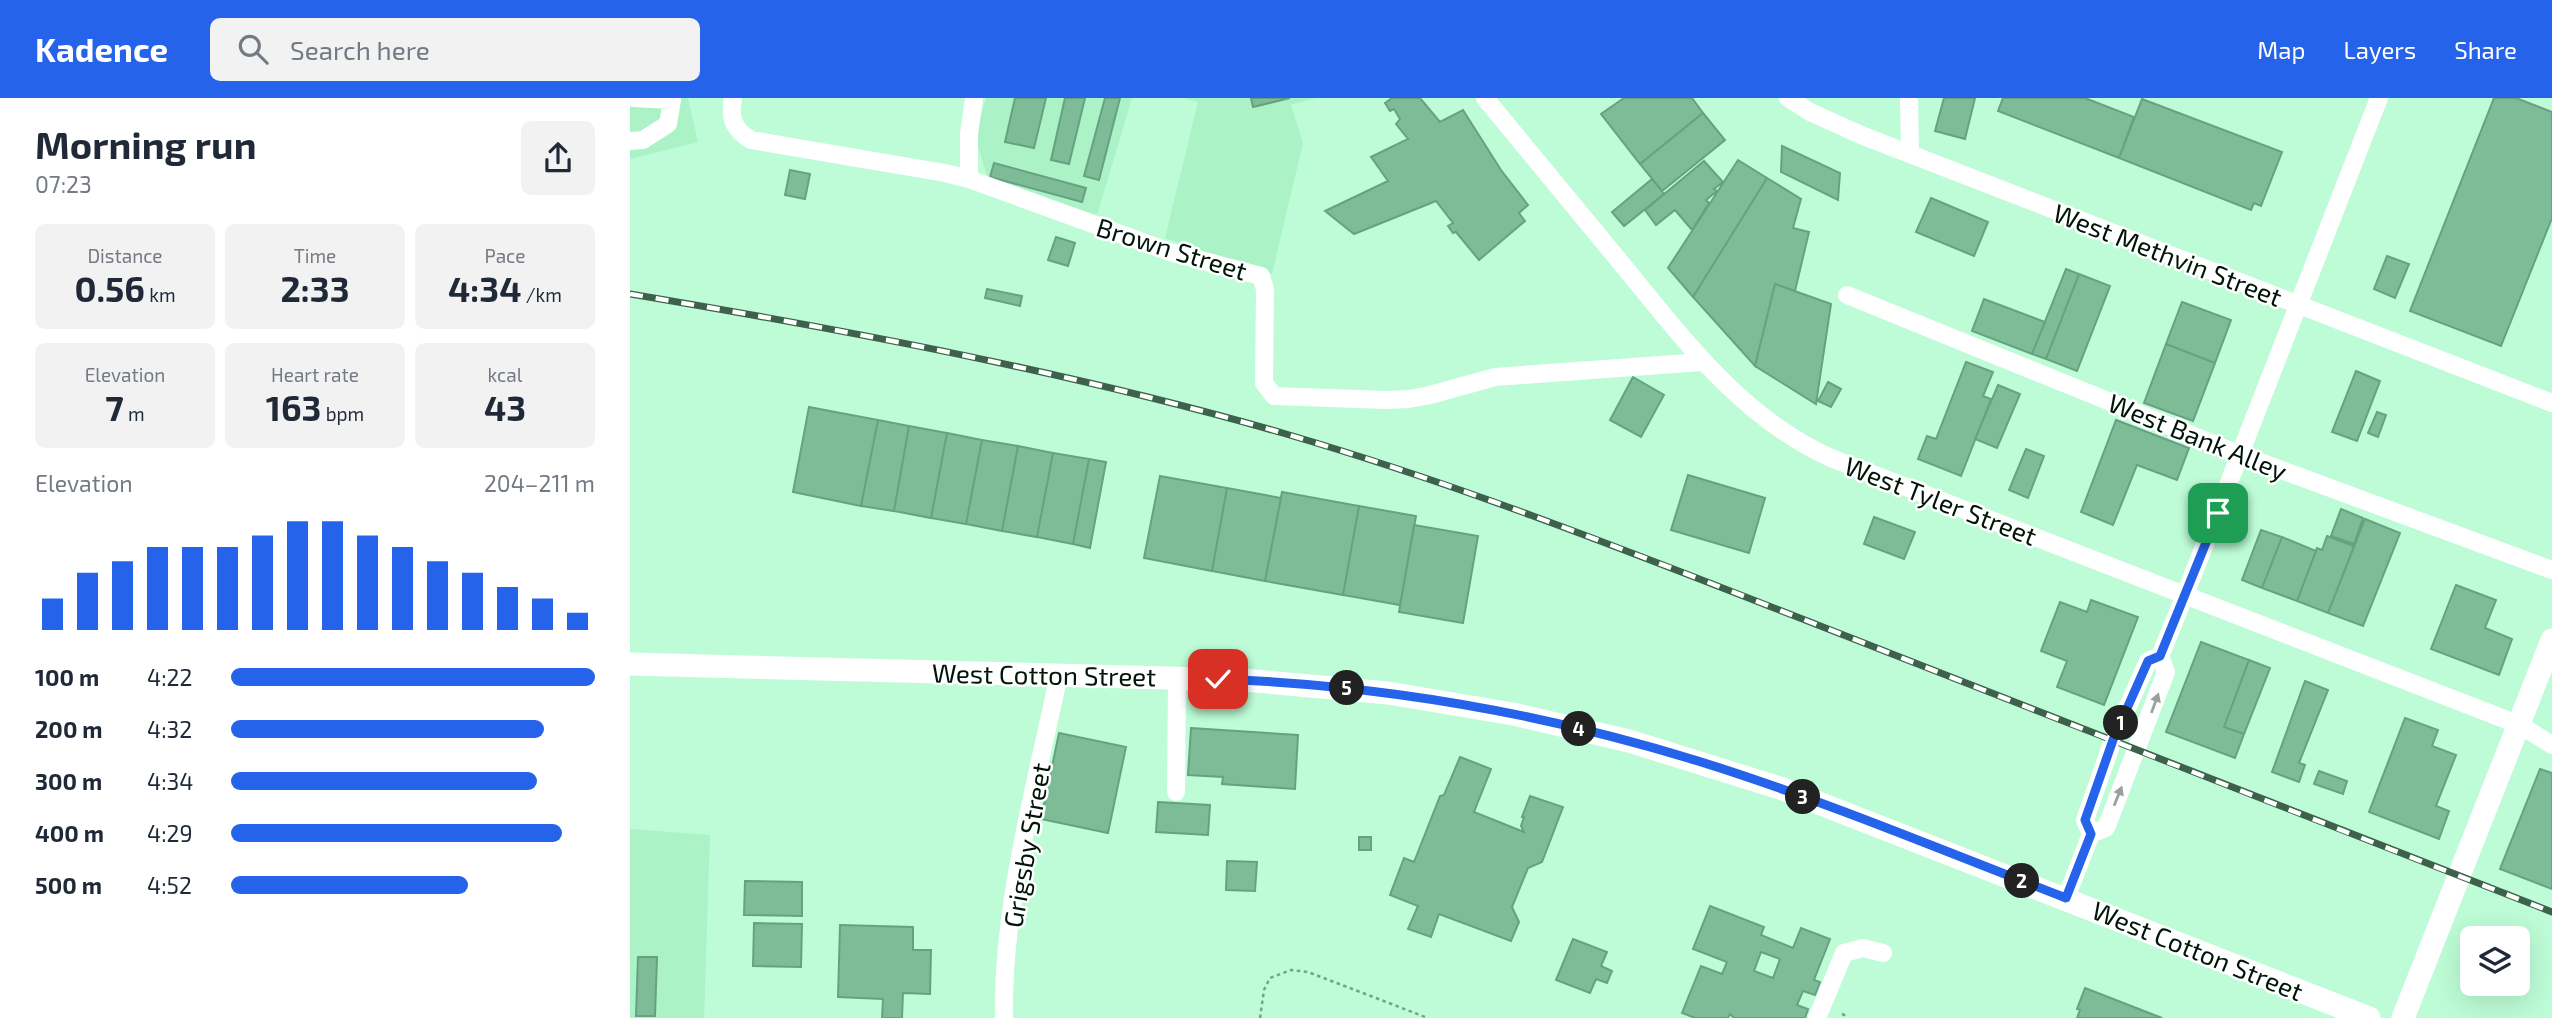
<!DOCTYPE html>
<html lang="en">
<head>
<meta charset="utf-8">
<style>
  body { margin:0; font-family:"Exo 2",sans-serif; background:#f2f2f3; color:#1f2937; height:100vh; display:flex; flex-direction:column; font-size:26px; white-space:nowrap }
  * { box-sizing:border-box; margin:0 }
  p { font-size:23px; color:#747a83 }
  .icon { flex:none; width:38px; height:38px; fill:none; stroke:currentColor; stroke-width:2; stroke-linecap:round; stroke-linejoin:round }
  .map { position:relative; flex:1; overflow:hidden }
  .details { display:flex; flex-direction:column; background:#fff; width:630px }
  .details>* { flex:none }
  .fabs { position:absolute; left:1830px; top:828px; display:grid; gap:14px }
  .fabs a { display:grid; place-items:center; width:70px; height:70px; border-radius:10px; background:#fff; box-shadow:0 7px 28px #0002; font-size:35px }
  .pin { position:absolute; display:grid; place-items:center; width:60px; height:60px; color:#fff; margin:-30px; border-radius:14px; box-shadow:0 4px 10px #0006 }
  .km { position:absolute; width:35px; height:35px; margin:-18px; border-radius:50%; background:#222; color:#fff; font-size:19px; line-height:35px; text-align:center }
  .round { display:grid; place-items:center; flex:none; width:74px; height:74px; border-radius:10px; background:#f2f2f3 }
  .summary { display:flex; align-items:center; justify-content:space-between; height:119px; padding:0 35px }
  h1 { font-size:38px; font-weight:700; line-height:52px }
  .figures { display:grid; grid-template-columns:repeat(3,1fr); gap:10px; height:119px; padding:7px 35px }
  .figures div { display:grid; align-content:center; border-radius:10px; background:#f2f2f3; text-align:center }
  .figures b { font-size:35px; font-weight:700 }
  .figures small { font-size:19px; font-weight:400 }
  .figures p { font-size:19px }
  .chart { height:196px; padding:14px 35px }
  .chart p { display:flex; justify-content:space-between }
  .chart svg { width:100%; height:126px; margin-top:7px; stroke:#2563eb; stroke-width:6 }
  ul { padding:0 35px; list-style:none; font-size:23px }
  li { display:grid; grid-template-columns:112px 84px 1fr; align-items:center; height:52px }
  li i { height:18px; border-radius:9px; background:#2563eb }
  header { display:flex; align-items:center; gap:42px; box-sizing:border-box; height:98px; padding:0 35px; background:#2563eb; color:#fff }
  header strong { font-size:33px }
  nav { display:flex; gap:38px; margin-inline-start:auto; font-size:24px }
  .search { width:490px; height:63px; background:#f2f2f3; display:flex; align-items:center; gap:18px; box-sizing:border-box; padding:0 24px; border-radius:10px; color:#747a83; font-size:26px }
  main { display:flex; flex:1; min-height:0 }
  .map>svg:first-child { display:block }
  .built { fill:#abf2c7 }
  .building { fill:#7ebb97; stroke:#66a280; stroke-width:2; fill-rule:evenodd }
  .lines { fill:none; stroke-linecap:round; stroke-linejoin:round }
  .path { stroke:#74a387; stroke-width:2.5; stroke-dasharray:3.5 3.5; stroke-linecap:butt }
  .minor { stroke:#fff; stroke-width:18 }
  .major { stroke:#fff; stroke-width:23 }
  .rail-casing { stroke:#3e614c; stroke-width:7 }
  .rail { stroke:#fff; stroke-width:4.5; stroke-dasharray:13; stroke-linecap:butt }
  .oneway { fill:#99a19d }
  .route-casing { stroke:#fff; stroke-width:14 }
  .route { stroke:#2563eb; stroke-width:9 }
  .labels { text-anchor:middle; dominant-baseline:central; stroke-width:5; stroke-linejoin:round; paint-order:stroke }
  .street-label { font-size:26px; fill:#001509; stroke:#fff }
</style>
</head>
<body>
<header>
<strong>Kadence</strong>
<div class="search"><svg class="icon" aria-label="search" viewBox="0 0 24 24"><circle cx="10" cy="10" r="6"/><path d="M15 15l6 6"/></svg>Search here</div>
<nav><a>Map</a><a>Layers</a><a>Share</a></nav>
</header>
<main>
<section class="details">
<div class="summary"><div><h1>Morning run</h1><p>07:23</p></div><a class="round"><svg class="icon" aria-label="share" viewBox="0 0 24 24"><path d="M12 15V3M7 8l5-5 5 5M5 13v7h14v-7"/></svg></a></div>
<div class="figures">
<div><p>Distance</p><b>0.56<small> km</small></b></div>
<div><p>Time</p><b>2:33</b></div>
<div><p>Pace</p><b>4:34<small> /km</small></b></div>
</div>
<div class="figures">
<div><p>Elevation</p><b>7<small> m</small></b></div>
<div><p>Heart rate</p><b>163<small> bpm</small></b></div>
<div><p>kcal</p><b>43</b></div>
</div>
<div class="chart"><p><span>Elevation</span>204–211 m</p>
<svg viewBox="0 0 160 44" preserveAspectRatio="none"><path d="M5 44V33M15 44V24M25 44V20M35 44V15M45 44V15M55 44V15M65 44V11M75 44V6M85 44V6M95 44V11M105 44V15M115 44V20M125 44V24M135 44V29M145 44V33M155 44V38"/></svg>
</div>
<ul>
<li><b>100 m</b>4:22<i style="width:100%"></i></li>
<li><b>200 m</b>4:32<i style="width:86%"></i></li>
<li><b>300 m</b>4:34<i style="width:84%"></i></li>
<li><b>400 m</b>4:29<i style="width:91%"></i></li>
<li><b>500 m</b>4:52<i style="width:65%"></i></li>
</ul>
</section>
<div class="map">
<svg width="1922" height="920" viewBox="0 0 1922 920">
  <rect width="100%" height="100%" fill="#bdfcd6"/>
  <path class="built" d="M0 0H58L68 44 0 61Z
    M356 0H502L467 117 358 81 345 39Z
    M554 0H686L661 7 673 45 642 176 535 140 568 4Z
    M0 731 80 737 74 920H0Z"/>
  <path class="building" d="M385 0H416L404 50 375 44Z
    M435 0H455L439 66 421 62Z
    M475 0H490L469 82 454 78Z
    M621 0H660L623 9Z
    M762 0H790L810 24 833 12 871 72 898 107 889 115 895 123 849 162 826 134 823 135 818 128 823 125 806 103 724 136 695 113 758 83 741 59 778 41 766 26 770 21 764 11 760 13 755 5Z
    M994 0H1062L1073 15 1010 66 971 16Z
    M1314 0H1345L1335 41 1305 33Z
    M1373 0H1455L1504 19 1489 60 1368 13Z
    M1864 0H1886L1922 14V120L1871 248 1780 213Z
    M1512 1 1652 54 1631 108 1624 105 1621 112 1489 60Z
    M1073 15 1095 42 1032 93 1010 66Z
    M1152 48 1210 75 1208 102 1151 74Z
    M1108 62 1137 80 1063 199 1038 170Z
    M1074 63 1093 84 1084 91 1087 93 1076 102 1079 105 1062 132 1045 112 1026 127 1015 112Z
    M364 65 456 90 452 104 360 79Z
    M160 72 180 76 175 101 155 97Z
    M1137 80 1171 101 1163 130 1179 134 1165 193 1145 186 1125 268 1063 199Z
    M1022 81 1034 96 994 128 982 114Z
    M1301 100 1358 124 1344 158 1286 134Z
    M426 139 445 145 438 168 418 162Z
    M1757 158 1779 166 1765 200 1744 191Z
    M1436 171 1449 176 1416 261 1402 256Z
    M1449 176 1480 188 1447 273 1416 261Z
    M1145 186 1201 206 1186 306 1125 268Z
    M357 191 392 198 390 208 355 200Z
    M1354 201 1415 224 1402 256 1342 233Z
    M1552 204 1601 222 1585 265 1536 246Z
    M1536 246 1585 265 1563 323 1514 305Z
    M1336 264 1363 274 1353 298 1361 301 1331 378 1288 361 1297 338 1306 341Z
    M1726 273 1750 283 1727 343 1702 334Z
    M1003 279 1034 297 1011 339 980 322Z
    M1198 284 1211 291 1201 309 1188 303Z
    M1368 287 1390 296 1367 350 1345 341Z
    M179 309 248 322 231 408 163 394Z
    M1747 314 1756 317 1748 339 1738 335Z
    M248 322 279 328 264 413 231 408Z
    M1486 322 1559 350 1547 382 1507 367 1483 427 1451 414Z
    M279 328 317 335 301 420 264 413Z
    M317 335 352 342 336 426 301 420Z
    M352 342 388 348 372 433 336 426Z
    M388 348 423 355 407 439 372 433Z
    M1396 351 1414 358 1398 400 1379 392Z
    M423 355 459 361 443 446 407 439Z
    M459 361 476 364 460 450 443 446Z
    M1058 377 1135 400 1119 455 1041 432Z
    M530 378 597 390 582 473 514 460Z
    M597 390 651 400 635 483 582 473Z
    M652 394 729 408 713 497 635 483Z
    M729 408 786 418 770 507 713 497Z
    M1711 411 1733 420 1724 446 1701 438Z
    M1244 419 1285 434 1274 461 1234 446Z
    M1735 421 1770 435 1733 528 1698 515Z
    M784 427 848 438 833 525 769 514Z
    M1631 432 1652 439 1632 490 1612 482Z
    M1697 438 1724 448 1698 515 1667 503 1687 450 1692 452Z
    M1652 439 1686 453 1667 503 1632 490Z
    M1826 487 1866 502 1855 530 1882 541 1869 577 1801 551Z
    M1461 502 1508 519 1474 607 1427 589 1437 563 1411 553 1430 504 1457 514Z
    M1571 544 1619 562 1594 629 1614 636 1605 660 1536 634Z
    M1619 562 1640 570 1614 636 1594 629Z
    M1675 583 1698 592 1669 665 1675 667 1669 684 1642 674Z
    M1775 620 1808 632 1802 648 1826 657 1806 708 1819 713 1809 741 1739 714Z
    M561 630 668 637 665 691 592 686 593 679 558 677Z
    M429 635 496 649 478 735 411 721Z
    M830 659 861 671 844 714 894 734 891 728 894 719H892L900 698 933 709 912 764 898 770 882 809 889 824 881 843 809 816 801 839 778 831 788 808 760 797 774 760 784 764 810 698 814 697Z
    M1910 671 1922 675V791L1870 771Z
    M1689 673 1717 683 1713 696 1684 686Z
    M528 704 580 707 578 737 526 734Z
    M729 739H741V752H729Z
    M597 763 627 764 625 793 596 792Z
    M115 783 172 784V818L114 817Z
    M1080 808 1134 829 1131 837 1163 850 1171 830 1200 841 1184 882 1190 884 1185 897 1173 893 1167 907 1178 911 1175 920H1104L1100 916 1098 920H1065L1052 915 1071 868 1092 876 1097 864 1063 851ZM1131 854 1150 861 1143 880 1124 873Z
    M124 825 172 826 171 869 123 868Z
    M210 827 283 829V852H301L300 896 273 895 272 920H252L253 901 208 899Z
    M943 841 977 854 971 868 982 873 977 885 966 881 960 895 926 882Z
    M8 859H27L25 918H6Z
    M1455 890 1532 920H1447L1450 912 1447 911Z"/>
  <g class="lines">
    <path class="path" d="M1212 916 1217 918
      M630 920 634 892 640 880 661 872 678 874 798 920"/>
    <path class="minor" d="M103 0C99 20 104 32 121 42L315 75 339 81 540 154 631 178 635 191 634 285 644 298 757 302 779 301 800 297 865 279 1072 264
      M855 0C900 55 946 110 991 165 1052 239 1111 320 1201 360L1890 627 1922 647
      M1158 0 1180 14 1231 37 1922 305
      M1279 0 1280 55
      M0 43 13 42 38 26 42 2 4 0
      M339 81V36L344 0
      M1217 197 1611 357 1922 472
      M546 694 547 580
      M1461 736 1476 730 1536 574 1530 558
      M1436 800 1461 736 1455 722 1483 642 1518 563 1530 558 1555 497 1749 0
      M374 920C372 806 406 687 429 576
      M1187 920 1214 855 1233 850 1253 855"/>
    <path class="major" d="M0 566 614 582 758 595 883 616 999 643 1150 690 1739 920
      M1773 920 1922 542"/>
    <defs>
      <path id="rail" d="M0 196C221 233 441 274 656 336 845 391 1028 465 1211 536 1448 629 1685 722 1922 814"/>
    </defs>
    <use href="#rail" class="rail-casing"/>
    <use href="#rail" class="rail"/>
  </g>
  <defs><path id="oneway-solid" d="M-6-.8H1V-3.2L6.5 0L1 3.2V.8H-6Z" transform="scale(1.75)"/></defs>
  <g class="oneway">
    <use href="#oneway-solid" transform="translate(1525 605) rotate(-70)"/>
    <use href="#oneway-solid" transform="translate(1488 698) rotate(-68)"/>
  </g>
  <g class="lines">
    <defs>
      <path id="route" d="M588 581C751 587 913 615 1068 663 1193 702 1314 753 1436 800L1461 736 1455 722 1483 642 1518 563 1530 558 1588 415"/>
    </defs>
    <use href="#route" class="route-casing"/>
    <use href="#route" class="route"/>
  </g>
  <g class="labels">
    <g class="street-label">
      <text transform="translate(542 150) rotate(17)">Brown Street</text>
      <text transform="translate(1538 156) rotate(21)">West Methvin Street</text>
      <text transform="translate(1568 338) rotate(22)">West Bank Alley</text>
      <text transform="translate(1311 402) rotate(21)">West Tyler Street</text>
      <text transform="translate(414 576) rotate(1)">West Cotton Street</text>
      <text transform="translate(396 747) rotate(-80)">Grigsby Street</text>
      <text transform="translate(1568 852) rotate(22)">West Cotton Street</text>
    </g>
  </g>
</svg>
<div class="fabs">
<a><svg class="icon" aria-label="layers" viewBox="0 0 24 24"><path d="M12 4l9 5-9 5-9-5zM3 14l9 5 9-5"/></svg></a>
</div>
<div class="pin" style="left:1588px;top:415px;background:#1e9e55"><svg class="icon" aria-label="arrive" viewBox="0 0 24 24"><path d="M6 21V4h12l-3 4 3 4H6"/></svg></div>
<div class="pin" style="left:588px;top:581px;background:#d93025"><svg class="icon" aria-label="check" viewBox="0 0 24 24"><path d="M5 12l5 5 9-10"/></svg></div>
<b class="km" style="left:1491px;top:625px">1</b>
<b class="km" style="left:1392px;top:783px">2</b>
<b class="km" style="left:1173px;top:699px">3</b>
<b class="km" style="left:949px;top:631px">4</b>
<b class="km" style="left:717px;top:590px">5</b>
</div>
</main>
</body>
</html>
